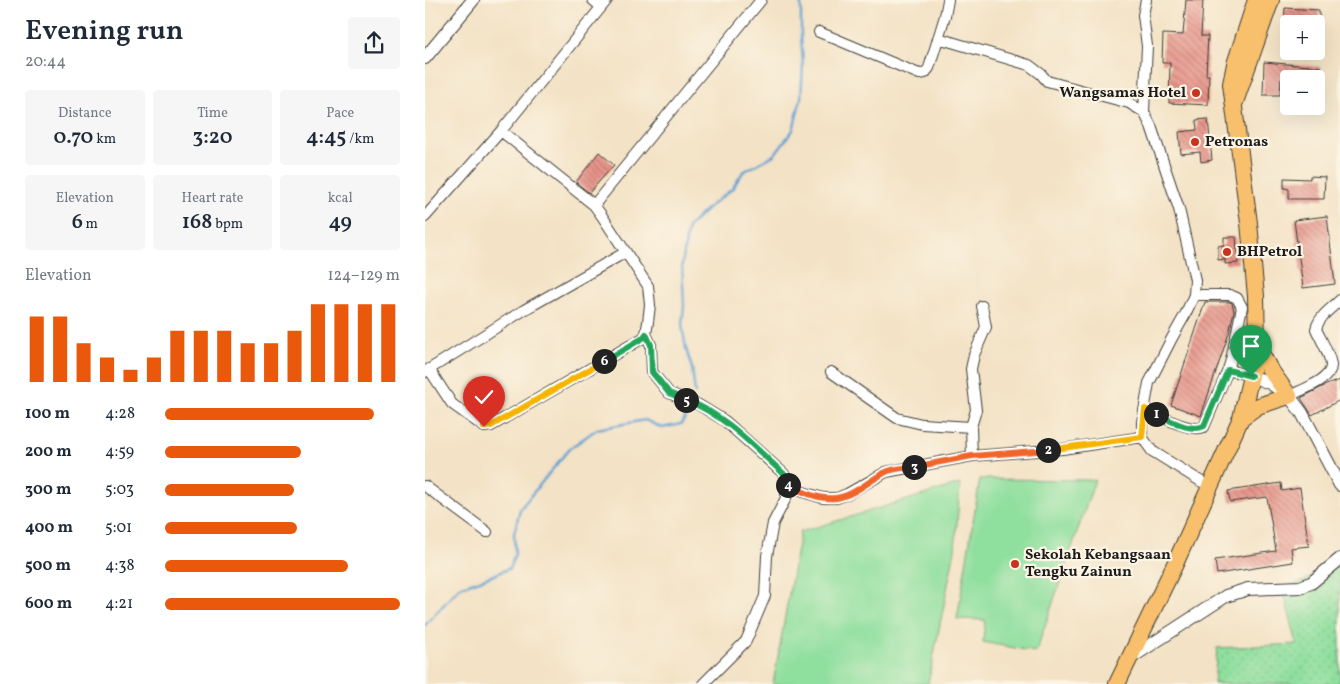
<!DOCTYPE html>
<html lang="en">
<head>
<meta charset="utf-8">
<style>
  body { margin:0; font-family:Vollkorn,serif; background:#f6f6f7; color:#1f2937; height:100vh; display:flex; flex-direction:column; font-size:19px; white-space:nowrap }
  * { box-sizing:border-box; margin:0 }
  p { font-size:16px; color:#747a83 }
  .icon { flex:none; width:28px; height:28px; fill:none; stroke:currentColor; stroke-width:2; stroke-linecap:round; stroke-linejoin:round }
  .map { position:relative; flex:1; overflow:hidden }
  .panel { display:flex; flex-direction:column; background:#fff; width:425px }
  .panel>* { flex:none }
  .buttons { position:absolute; left:855px; top:15px; display:grid; gap:10px }
  .buttons a { display:grid; place-items:center; width:45px; height:45px; border-radius:5px; background:#fff; box-shadow:0 5px 20px #0002; font-size:25px }
  .pin { position:absolute; display:grid; place-items:center; width:42px; height:42px; color:#fff; margin:-51px -21px; border-radius:50% 50% 50% 0; rotate:-45deg; box-shadow:0 0 5px #0007 }
  .pin .icon { rotate:45deg }
  .km { position:absolute; width:25px; height:25px; margin:-12px; border-radius:50%; background:#222; color:#fff; font-size:14px; line-height:25px; text-align:center }
  .round { display:grid; place-items:center; flex:none; width:52px; height:52px; border-radius:5px; background:#f6f6f7 }
  .headline { display:flex; align-items:center; justify-content:space-between; height:85px; padding:0 25px }
  h1 { font-size:28px; font-weight:600; line-height:38px }
  .metrics { display:grid; grid-template-columns:repeat(3,1fr); gap:8px; height:85px; padding:5px 25px }
  .metrics div { display:grid; align-content:center; border-radius:5px; background:#f6f6f7; text-align:center }
  .metrics b { font-size:21px; font-weight:600 }
  .metrics small { font-size:14px; font-weight:400 }
  .metrics p { font-size:14px }
  .chart { height:140px; padding:10px 25px }
  .chart p { display:flex; justify-content:space-between }
  .chart svg { width:100%; height:90px; margin-top:5px; stroke:#ea580c; stroke-width:6 }
  ul { padding:0 25px; list-style:none; font-size:16px }
  li { display:grid; grid-template-columns:80px 60px 1fr; align-items:center; height:38px }
  li i { height:12px; border-radius:6px; background:#ea580c }
  main { display:flex; flex:1; min-height:0 }
  .map>svg:first-child { display:block }
  .grass { fill:url(#grass-dots); stroke:#567e5d }
  .garden { fill:#8fdf9e; stroke:#567e5d }
  .lines { fill:none; stroke-linecap:round; stroke-linejoin:round }
  .stream { stroke:#5fa0d2; stroke-width:2.5 }
  .building { fill:url(#building-back-hatch) }
  .minor-casing { stroke:#3c3a35; stroke-width:12 }
  .tertiary-casing { stroke:#3c3a35; stroke-width:14 }
  .trunk-casing { stroke:#3c3a35; stroke-width:18 }
  .minor { stroke:#fff; stroke-width:10 }
  .tertiary { stroke:#fff; stroke-width:12 }
  .trunk { stroke:#f8bf6c; stroke-width:16 }
  .split-1-casing { stroke:#fff; stroke-width:10 }
  .split-2-casing { stroke:#fff; stroke-width:10 }
  .split-3-casing { stroke:#fff; stroke-width:10 }
  .split-4-casing { stroke:#fff; stroke-width:10 }
  .split-5-casing { stroke:#fff; stroke-width:10 }
  .split-6-casing { stroke:#fff; stroke-width:10 }
  .split-7-casing { stroke:#fff; stroke-width:10 }
  .split-1 { stroke:#22a559; stroke-width:6 }
  .split-2 { stroke:#f5b400; stroke-width:6 }
  .split-3 { stroke:#f0652b; stroke-width:6 }
  .split-4 { stroke:#f0652b; stroke-width:6 }
  .split-5 { stroke:#22a559; stroke-width:6 }
  .split-6 { stroke:#22a559; stroke-width:6 }
  .split-7 { stroke:#f5b400; stroke-width:6 }
  .poi-dot { fill:#c8321e; stroke:#fcf5e5; stroke-width:2 }
  .labels { text-anchor:middle; dominant-baseline:central; stroke-width:4.5; stroke-linejoin:round; paint-order:stroke }
  .poi-label { font-size:15px; font-weight:bold; fill:#1c1c1c; stroke:#fcf5e5; text-anchor:start }
</style>
</head>
<body>
<main>
<section class="panel">
<div class="headline"><div><h1>Evening run</h1><p>20:44</p></div><a class="round"><svg class="icon" aria-label="share" viewBox="0 0 24 24"><path d="M12 15V3M7 8l5-5 5 5M5 13v7h14v-7"/></svg></a></div>
<div class="metrics">
<div><p>Distance</p><b>0.70<small> km</small></b></div>
<div><p>Time</p><b>3:20</b></div>
<div><p>Pace</p><b>4:45<small> /km</small></b></div>
</div>
<div class="metrics">
<div><p>Elevation</p><b>6<small> m</small></b></div>
<div><p>Heart rate</p><b>168<small> bpm</small></b></div>
<div><p>kcal</p><b>49</b></div>
</div>
<div class="chart"><p><span>Elevation</span>124–129 m</p>
<svg viewBox="0 0 160 44" preserveAspectRatio="none"><path d="M5 44V12M15 44V12M25 44V25M35 44V32M45 44V38M55 44V32M65 44V19M75 44V19M85 44V19M95 44V25M105 44V25M115 44V19M125 44V6M135 44V6M145 44V6M155 44V6"/></svg>
</div>
<ul>
<li><b>100 m</b>4:28<i style="width:89%"></i></li>
<li><b>200 m</b>4:59<i style="width:58%"></i></li>
<li><b>300 m</b>5:03<i style="width:55%"></i></li>
<li><b>400 m</b>5:01<i style="width:56%"></i></li>
<li><b>500 m</b>4:38<i style="width:78%"></i></li>
<li><b>600 m</b>4:21<i style="width:100%"></i></li>
</ul>
</section>
<div class="map">
<svg width="915" height="684" viewBox="0 0 915 684">
  <defs>
    <pattern id="grass-dots" width="8" height="8" patternUnits="userSpaceOnUse" patternTransform="scale(1.25)"><rect width="8" height="8" fill="#8fdf9e"/><path d="M2 2h.1M6 6h.1" fill="none" stroke="#7bbf88" stroke-width="1.8" stroke-linecap="round"/></pattern>
    <pattern id="building-back-hatch" width="6" height="6" patternUnits="userSpaceOnUse" patternTransform="scale(1.25)"><rect width="6" height="6" fill="#e68e84"/><path d="M-1 5l2 2M0 0l6 6M5-1l2 2" fill="none" stroke="#ba736b"/></pattern>
  </defs>
  <rect width="100%" height="100%" fill="#fcf5e5"/>
  <filter id="ink" filterUnits="userSpaceOnUse"><feTurbulence type="fractalNoise" baseFrequency=".02" numOctaves="2"/><feDisplacementMap in="SourceGraphic" scale="10" xChannelSelector="R" yChannelSelector="G"/><feConvolveMatrix kernelMatrix="1 2 1 2 8 2 1 2 1" color-interpolation-filters="sRGB"/></filter>
  <filter id="wash" filterUnits="userSpaceOnUse"><feTurbulence type="fractalNoise" baseFrequency=".0096" numOctaves="4" result="noise"/><feDisplacementMap in="SourceGraphic" scale="20" xChannelSelector="R" yChannelSelector="G"/><feGaussianBlur stdDeviation="1.12" result="paint"/><feColorMatrix in="noise" values="0 0 0 0 0 0 0 0 0 0 0 0 0 0 0 0 0 1.4 0 .05"/><feComposite in="paint" operator="in"/></filter>
  <g filter="url(#wash)">
    <rect width="100%" height="100%" fill="#f3e2c5"/>
    <path class="grass" d="M915 564V684H789L792 648 872 644 858 590Z"/>
    <path class="garden" d="M555 479 670 480 611 652 558 642 560 620 532 619Z
      M535 484 530 550 503 684H348L375 532Z"/>
    <g class="lines">
      <path class="stream" d="M270 393 267 368 261 349 257 324 259 306 257 265 263 227 284 207 307 189 318 172 349 155 368 130 376 98 378 64 376 36V0
        M0 625 35 587 69 575 85 568 90 553 89 534 95 509 144 449 172 429 220 420 237 428 256 424 267 408"/>
    </g>
    <g id="blocks">
      <path class="building" d="M761 0H778L776 36H783L781 75H784L783 105 744 103 745 63H737L738 34 758 35Z
        M860 8 894 10V24H859Z
        M839 62 896 67 895 79H856L855 95H838Z
        M783 119 787 160 776 162 775 152 756 154 754 132 772 130 771 120Z
        M174 152 189 165 164 193 151 182Z
        M885 176 900 177 899 199H864V189L859 188V178L885 179Z
        M902 216 910 284 878 288 869 220Z
        M799 237H811L813 263 800 264V259L793 260V246L799 245Z
        M780 302H804L807 303 809 311 804 333 776 416 746 405Z
        M915 380V400L887 415 876 398 901 385Z
        M856 483 857 491 875 488 884 546 866 548 868 562 792 574 790 560 851 551 842 497 805 502 803 491Z"/>
    </g>
  </g>
  <g filter="url(#ink)">
    <use href="#blocks" fill-opacity="0" stroke="#3c3a35" stroke-width="1"/>
    <g class="lines">
      <defs>
        <path id="minor" d="M168 0 176 7
          M394 32 494 74 500 73 504 68 520 16 523 0
          M513 38 604 65 616 74 622 81 704 103 719 112 726 126 754 209 770 280 769 295 760 315 747 338 724 383 717 422V437L727 451 785 487
          M719 112 722 46 718 15 721 0
          M169 205 336 0
          M0 217 76 131 182 0
          M557 306 561 327 549 355 546 369 551 410 546 427 547 456 637 449 717 437
          M221 334 226 345 227 372 244 393 274 405 300 421 359 474 362 484 361 498 348 523 342 556 340 596 321 641 278 684
          M4 369 27 404 59 427 66 426 218 338 221 334 223 322 225 305 223 286 177 216 169 205 76 131
          M803 370 826 376
          M0 372 99 310 201 252
          M406 372 472 418 497 424 546 427
          M864 396C876 390 907 380 906 365 905 354 896 340 891 329 894 316 906 309 915 300
          M720 409C734 415 765 433 779 427L803 370 806 360 817 307 812 298 805 295H769
          M362 484 378 492 398 498H412L422 494 461 472 547 456
          M0 486 62 532"/>
        <path id="tertiary" d="M0 58 48 0
          M826 376 845 383 864 396 877 413 915 485
          M704 659 801 596 823 589 875 587 886 583 915 559"/>
        <path id="trunk" d="M810 102 846 0
          M816 418 833 406 864 396 844 368 832 345
          M692 684 750 564 816 418 826 376 832 345 831 296 824 223 806 84 810 64 831 0"/>
      </defs>
      <use href="#minor" class="minor-casing"/>
      <use href="#tertiary" class="tertiary-casing"/>
      <use href="#trunk" class="trunk-casing"/>
      <use href="#minor" class="minor"/>
      <use href="#tertiary" class="tertiary"/>
      <use href="#trunk" class="trunk"/>
    </g>
  </g>
  <g class="lines" filter="url(#ink)">
    <defs>
      <path id="split-1" d="M731 414C745 420 765 433 779 426L803 370 826 376"/>
      <path id="split-2" d="M623 450 717 437 720 409 731 414"/>
      <path id="split-3" d="M489 467 547 456 623 450"/>
      <path id="split-4" d="M363 485C378 492 394 500 411 498 428 496 444 481 459 473 467 468 479 468 489 467"/>
      <path id="split-5" d="M261 400C300 415 328 446 359 474L363 485"/>
      <path id="split-6" d="M179 361 218 338 221 334 226 345 227 372 244 393 261 400"/>
      <path id="split-7" d="M59 427 66 426 179 361"/>
    </defs>
    <use href="#split-1" class="split-1-casing"/>
    <use href="#split-2" class="split-2-casing"/>
    <use href="#split-3" class="split-3-casing"/>
    <use href="#split-4" class="split-4-casing"/>
    <use href="#split-5" class="split-5-casing"/>
    <use href="#split-6" class="split-6-casing"/>
    <use href="#split-7" class="split-7-casing"/>
    <use href="#split-1" class="split-1"/>
    <use href="#split-2" class="split-2"/>
    <use href="#split-3" class="split-3"/>
    <use href="#split-4" class="split-4"/>
    <use href="#split-5" class="split-5"/>
    <use href="#split-6" class="split-6"/>
    <use href="#split-7" class="split-7"/>
  </g>
  <g class="poi-dot">
    <circle cx="771" cy="93" r="5"/>
    <circle cx="770" cy="142" r="5"/>
    <circle cx="802" cy="252" r="5"/>
    <circle cx="590" cy="564" r="5"/>
  </g>
  <g class="labels">
    <g class="poi-label">
      <text x="761" y="93" text-anchor="end">Wangsamas Hotel</text>
      <text x="780" y="142">Petronas</text>
      <text x="812" y="252">BHPetrol</text>
      <text x="600" y="555">Sekolah Kebangsaan<tspan x="600" dy="17">Tengku Zainun</tspan></text>
    </g>
  </g>
</svg>
<div class="buttons">
<a>+</a>
<a>−</a>
</div>
<div class="pin" style="left:826px;top:376px;background:#1e9e55"><svg class="icon" aria-label="arrive" viewBox="0 0 24 24"><path d="M6 21V4h12l-3 4 3 4H6"/></svg></div>
<div class="pin" style="left:59px;top:427px;background:#d93025"><svg class="icon" aria-label="check" viewBox="0 0 24 24"><path d="M5 12l5 5 9-10"/></svg></div>
<b class="km" style="left:731px;top:414px">1</b>
<b class="km" style="left:623px;top:450px">2</b>
<b class="km" style="left:489px;top:467px">3</b>
<b class="km" style="left:363px;top:485px">4</b>
<b class="km" style="left:261px;top:400px">5</b>
<b class="km" style="left:179px;top:361px">6</b>
</div>
</main>
</body>
</html>
